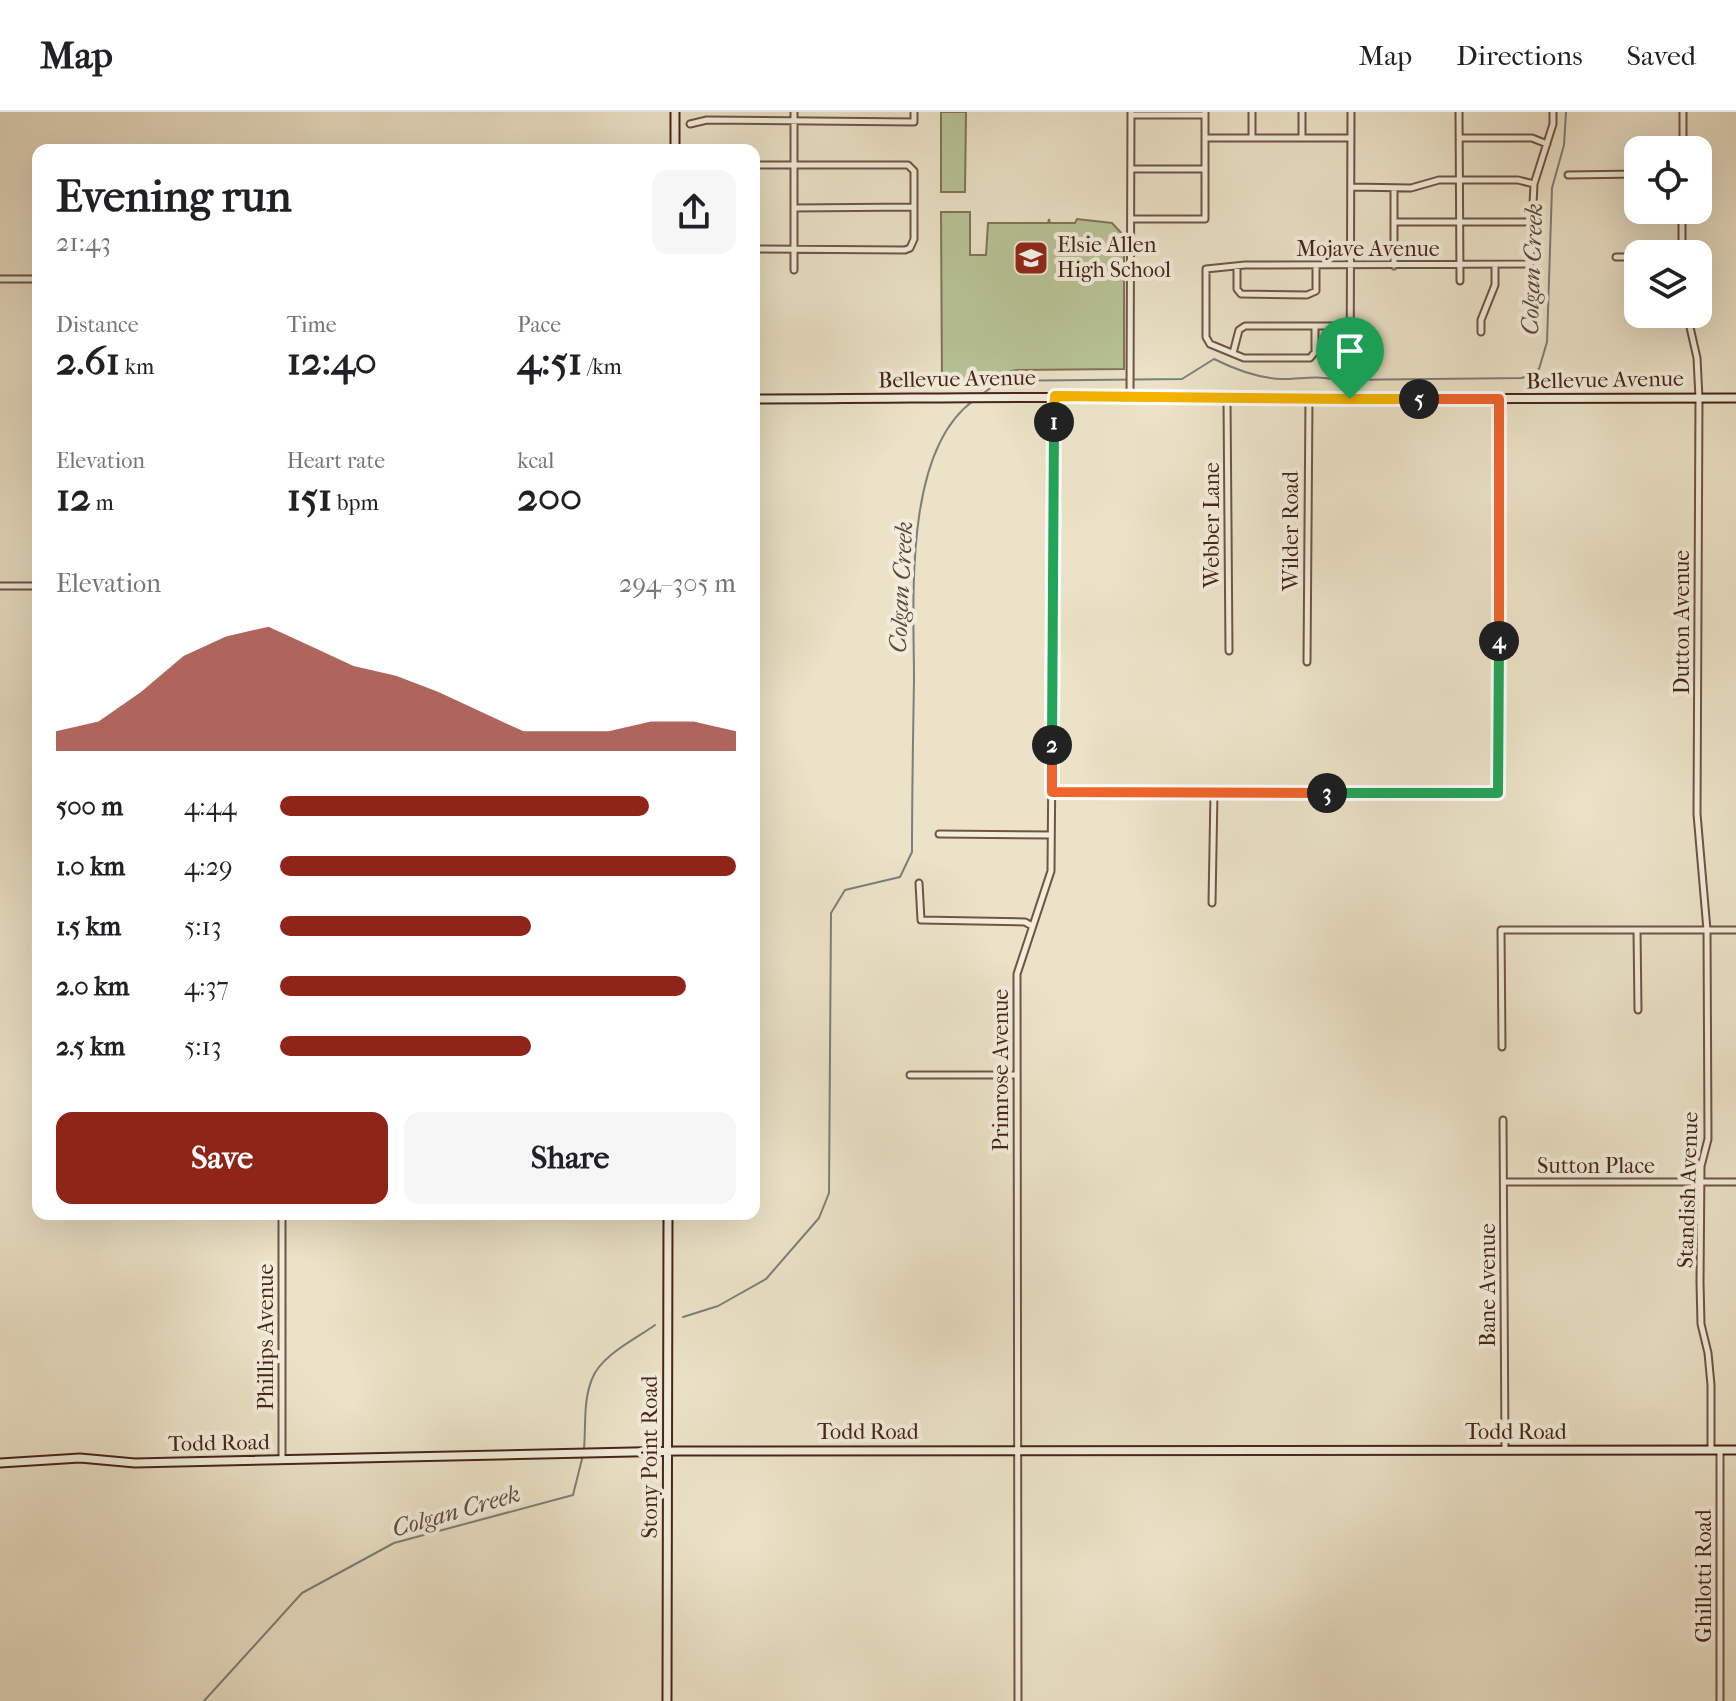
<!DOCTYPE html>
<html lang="en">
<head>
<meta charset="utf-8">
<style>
  body { margin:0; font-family:"IM FELL French Canon",serif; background:#f6f6f6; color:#202124; height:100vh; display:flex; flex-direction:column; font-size:30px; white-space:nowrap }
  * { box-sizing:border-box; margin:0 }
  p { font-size:26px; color:#757577 }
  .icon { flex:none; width:44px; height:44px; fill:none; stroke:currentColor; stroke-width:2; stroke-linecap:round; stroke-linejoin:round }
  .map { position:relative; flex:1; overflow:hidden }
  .side { position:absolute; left:32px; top:32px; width:728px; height:1076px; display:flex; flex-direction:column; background:#fff; border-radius:16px; box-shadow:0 8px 32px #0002 }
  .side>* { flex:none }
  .controls { position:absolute; left:1624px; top:24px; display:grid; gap:16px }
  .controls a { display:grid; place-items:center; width:88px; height:88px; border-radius:16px; background:#fff; box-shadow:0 8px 32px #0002; font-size:40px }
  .pin { position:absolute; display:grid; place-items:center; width:68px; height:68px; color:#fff; margin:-82px -34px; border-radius:50% 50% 50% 0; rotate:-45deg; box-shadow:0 0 8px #0007 }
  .pin .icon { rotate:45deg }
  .km { position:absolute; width:40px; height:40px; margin:-20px; border-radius:50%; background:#222; color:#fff; font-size:22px; line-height:40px; text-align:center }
  .round { display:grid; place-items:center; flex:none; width:84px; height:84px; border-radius:16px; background:#f6f6f6 }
  .head { display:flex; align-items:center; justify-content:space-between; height:136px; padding:0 24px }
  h1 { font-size:44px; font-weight:800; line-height:60px }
  .figures { display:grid; grid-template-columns:repeat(3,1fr); gap:12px; height:136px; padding:8px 24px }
  .figures div { display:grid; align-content:center }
  .figures b { font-size:40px; font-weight:800 }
  .figures small { font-size:22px; font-weight:400 }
  .figures p { font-size:22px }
  .chart { height:224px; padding:16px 24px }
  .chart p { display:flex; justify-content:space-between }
  .chart svg { width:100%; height:144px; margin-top:8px; fill:#8f2418; opacity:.7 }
  .cta { display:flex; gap:16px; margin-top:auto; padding:16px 24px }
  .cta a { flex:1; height:92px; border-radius:16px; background:#8f2418; color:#fff; font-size:32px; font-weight:800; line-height:92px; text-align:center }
  .cta a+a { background:#f6f6f6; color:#202124 }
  ul { padding:0 24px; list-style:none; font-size:26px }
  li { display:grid; grid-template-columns:128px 96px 1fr; align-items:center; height:60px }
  li i { height:20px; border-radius:10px; background:#8f2418 }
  header { display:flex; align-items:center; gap:48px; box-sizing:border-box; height:112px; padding:0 40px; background:#fff; border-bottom:2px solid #e0e0e0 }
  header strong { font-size:38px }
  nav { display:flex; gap:44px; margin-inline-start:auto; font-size:28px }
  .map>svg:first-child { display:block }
  .green { fill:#b7c396; stroke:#7f7457; stroke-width:2 }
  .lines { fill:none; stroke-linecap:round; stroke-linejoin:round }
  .stream { stroke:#7b7f7d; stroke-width:2 }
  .street-casing { stroke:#705444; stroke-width:9 }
  .secondary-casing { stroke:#472518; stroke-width:11 }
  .street { stroke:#f2ecdb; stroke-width:5 }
  .secondary { stroke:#f2ecdb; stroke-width:7 }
  .split-1-casing { stroke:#fff; stroke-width:16 }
  .split-2-casing { stroke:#fff; stroke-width:16 }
  .split-3-casing { stroke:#fff; stroke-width:16 }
  .split-4-casing { stroke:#fff; stroke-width:16 }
  .split-5-casing { stroke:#fff; stroke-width:16 }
  .split-6-casing { stroke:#fff; stroke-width:16 }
  .split-1 { stroke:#f5b400; stroke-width:10 }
  .split-2 { stroke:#22a559; stroke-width:10 }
  .split-3 { stroke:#f0652b; stroke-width:10 }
  .split-4 { stroke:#22a559; stroke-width:10 }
  .split-5 { stroke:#f0652b; stroke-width:10 }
  .split-6 { stroke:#f5b400; stroke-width:10 }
  .labels { text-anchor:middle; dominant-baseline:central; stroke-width:8; stroke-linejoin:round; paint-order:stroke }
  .poi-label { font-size:22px; fill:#472518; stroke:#f2ecdb; text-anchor:start }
  .street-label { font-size:22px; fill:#472518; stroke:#f2ecdb }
  .water-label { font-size:24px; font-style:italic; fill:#5d4a42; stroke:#f2ecdb }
</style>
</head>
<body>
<header>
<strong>Map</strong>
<nav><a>Map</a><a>Directions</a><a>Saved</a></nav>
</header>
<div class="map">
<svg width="1736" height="1589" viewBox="0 0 1736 1589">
  <rect width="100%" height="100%" fill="#ebe2c7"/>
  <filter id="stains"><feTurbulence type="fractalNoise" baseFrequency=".0025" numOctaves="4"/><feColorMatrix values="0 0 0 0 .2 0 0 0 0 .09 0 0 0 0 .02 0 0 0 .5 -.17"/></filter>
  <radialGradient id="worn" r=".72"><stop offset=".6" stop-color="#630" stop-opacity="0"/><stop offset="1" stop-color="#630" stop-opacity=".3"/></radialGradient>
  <path class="green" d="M941 0H966L965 80H941Z
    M941 100H970V143H986L988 111H1048L1049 107 1050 111H1075L1077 107 1112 111 1124 124V257L1016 258 986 266 975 274H942Z"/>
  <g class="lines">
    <path class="stream" d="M981 283 1000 269 1182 267 1214 247C1234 257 1258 266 1281 267 1304 267 1313 263 1338 268L1522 266 1539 257 1547 230 1552 76 1564 33 1566 0
      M683 1205 718 1194 766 1167 819 1106 829 1081 831 801 845 778 900 765 912 740C912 683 913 625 914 568 914 490 903 340 973 289
      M584 1337C586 1314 583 1289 592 1267 601 1243 636 1227 655 1213
      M204 1589 302 1481 394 1431 573 1383 583 1343"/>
    <defs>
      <path id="street" d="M794 0V158
        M1252 0V26
        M1302 0V26
        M1459 0 1460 169
        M1131 3H1205
        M690 12 707 8 914 10V0
        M1207 26H1351
        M1459 26H1532L1547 32
        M1683 38V0
        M754 53H908L914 59V127L910 136 905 138 754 137
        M1131 57H1205
        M1568 63 1638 62
        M1351 75 1411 76 1439 68H1518L1534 72
        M794 96 914 95
        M1131 107H1205V0
        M1394 110H1531
        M1682 142V98
        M1616 145H1638
        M1394 154V76
        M1237 155V177L1241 182 1307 183 1316 179V153
        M0 167H38
        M1687 202 1697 246 1699 286 1697 702 1707 818 1708 1027 1701 1054 1700 1170 1701 1212 1708 1241 1711 1273V1338
        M1315 214V240L1310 246H1244L1210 232 1206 225V157L1245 153 1530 152 1534 72 1553 12V0
        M1481 220V208L1495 173V153
        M1233 241 1239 218 1245 214H1350
        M1130 284 1131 0
        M1227 287 1229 539
        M1350 287 1351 0
        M0 474H38
        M1307 550 1309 287
        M1052 680 1498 681 1499 287
        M939 722 1051 723
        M919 771 921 808 1025 810 1032 814
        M1212 791 1214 681
        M1637 818 1638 898
        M1502 935 1501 818H1736
        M910 963H1017
        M1503 1008 1505 1338
        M1504 1070H1736
        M282 1102V1348
        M1720 1339V1589
        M1018 1589 1017 862 1051 759 1055 285"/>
      <path id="secondary" d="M675 38V0
        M754 287C912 287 1069 283 1227 287L1736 286
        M0 1351 80 1346 135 1351 677 1339 1736 1338
        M667 1589 668 1102"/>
    </defs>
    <use href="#street" class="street-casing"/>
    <use href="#secondary" class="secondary-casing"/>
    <use href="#street" class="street"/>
    <use href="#secondary" class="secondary"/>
  </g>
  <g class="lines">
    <defs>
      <path id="split-1" d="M1054 310 1055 284 1350 287"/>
      <path id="split-2" d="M1052 633 1054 310"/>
      <path id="split-3" d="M1052 633V680L1327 681"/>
      <path id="split-4" d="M1327 681H1498L1499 529"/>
      <path id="split-5" d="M1419 287H1499V529"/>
      <path id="split-6" d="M1350 287H1419"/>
    </defs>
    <use href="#split-1" class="split-1-casing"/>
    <use href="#split-2" class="split-2-casing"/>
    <use href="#split-3" class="split-3-casing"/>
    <use href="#split-4" class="split-4-casing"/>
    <use href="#split-5" class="split-5-casing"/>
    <use href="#split-6" class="split-6-casing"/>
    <use href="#split-1" class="split-1"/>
    <use href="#split-2" class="split-2"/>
    <use href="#split-3" class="split-3"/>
    <use href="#split-4" class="split-4"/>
    <use href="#split-5" class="split-5"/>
    <use href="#split-6" class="split-6"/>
  </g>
  <defs>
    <symbol id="school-square" viewBox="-11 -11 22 22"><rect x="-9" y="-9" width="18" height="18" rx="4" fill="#8f2418" stroke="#f2ecdb"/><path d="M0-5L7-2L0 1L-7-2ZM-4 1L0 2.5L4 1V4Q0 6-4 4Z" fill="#fff"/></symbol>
  </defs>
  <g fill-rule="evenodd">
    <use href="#school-square" x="1011" y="126" width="40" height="40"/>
  </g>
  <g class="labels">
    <g class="poi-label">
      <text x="1057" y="133">Elsie Allen<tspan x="1057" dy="25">High School</tspan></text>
    </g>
    <g class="street-label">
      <text x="1368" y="137">Mojave Avenue</text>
      <text transform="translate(957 267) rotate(-1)">Bellevue Avenue</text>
      <text transform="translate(1605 268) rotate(-1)">Bellevue Avenue</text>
      <text transform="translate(1212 413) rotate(-90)">Webber Lane</text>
      <text transform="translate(1291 419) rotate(-90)">Wilder Road</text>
      <text transform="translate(1682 510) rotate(-90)">Dutton Avenue</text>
      <text transform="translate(1001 958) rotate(-90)">Primrose Avenue</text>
      <text x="1596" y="1054">Sutton Place</text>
      <text transform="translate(1688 1078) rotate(-88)">Standish Avenue</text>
      <text transform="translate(1488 1173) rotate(-90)">Bane Avenue</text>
      <text transform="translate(266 1225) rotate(-90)">Phillips Avenue</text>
      <text x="868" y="1320">Todd Road</text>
      <text x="1516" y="1320">Todd Road</text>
      <text transform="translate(219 1331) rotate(-1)">Todd Road</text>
      <text transform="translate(650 1345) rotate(-90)">Stony Point Road</text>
      <text transform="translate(1704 1464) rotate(-90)">Ghillotti Road</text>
    </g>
    <g class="water-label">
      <text transform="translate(1532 157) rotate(-88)">Colgan Creek</text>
      <text transform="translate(901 475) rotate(-87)">Colgan Creek</text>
      <text transform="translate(456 1399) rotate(-16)">Colgan Creek</text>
    </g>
  </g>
  <rect width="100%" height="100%" filter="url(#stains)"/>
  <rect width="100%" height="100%" fill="url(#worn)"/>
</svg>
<div class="controls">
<a><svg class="icon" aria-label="locate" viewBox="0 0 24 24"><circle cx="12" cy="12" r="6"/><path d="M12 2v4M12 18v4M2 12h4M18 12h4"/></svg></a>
<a><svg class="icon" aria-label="layers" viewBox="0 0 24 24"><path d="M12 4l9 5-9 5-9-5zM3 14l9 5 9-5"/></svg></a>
</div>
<div class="pin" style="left:1350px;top:287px;background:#1e9e55"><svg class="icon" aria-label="arrive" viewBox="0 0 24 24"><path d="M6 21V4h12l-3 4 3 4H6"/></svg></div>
<b class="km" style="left:1054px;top:310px">1</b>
<b class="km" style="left:1052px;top:633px">2</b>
<b class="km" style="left:1327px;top:681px">3</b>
<b class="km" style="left:1499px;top:529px">4</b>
<b class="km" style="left:1419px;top:287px">5</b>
<section class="side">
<div class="head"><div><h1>Evening run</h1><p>21:43</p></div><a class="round"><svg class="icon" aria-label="share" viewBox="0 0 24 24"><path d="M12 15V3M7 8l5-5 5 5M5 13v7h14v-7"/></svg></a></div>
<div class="figures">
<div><p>Distance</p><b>2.61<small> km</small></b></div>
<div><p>Time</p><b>12:40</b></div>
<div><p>Pace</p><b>4:51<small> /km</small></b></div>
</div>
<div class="figures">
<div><p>Elevation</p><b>12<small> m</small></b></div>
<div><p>Heart rate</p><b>151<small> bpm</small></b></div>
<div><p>kcal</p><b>200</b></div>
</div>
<div class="chart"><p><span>Elevation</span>294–305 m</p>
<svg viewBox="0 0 160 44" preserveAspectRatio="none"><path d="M0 44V38L10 35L20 26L30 15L40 9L50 6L60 12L70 18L80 21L90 26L100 32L110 38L120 38L130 38L140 35L150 35L160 38V44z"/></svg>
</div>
<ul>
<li><b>500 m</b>4:44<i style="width:81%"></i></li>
<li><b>1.0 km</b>4:29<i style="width:100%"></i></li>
<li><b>1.5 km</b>5:13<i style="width:55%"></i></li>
<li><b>2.0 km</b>4:37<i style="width:89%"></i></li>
<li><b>2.5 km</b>5:13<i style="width:55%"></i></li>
</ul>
<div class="cta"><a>Save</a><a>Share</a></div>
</section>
</div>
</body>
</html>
